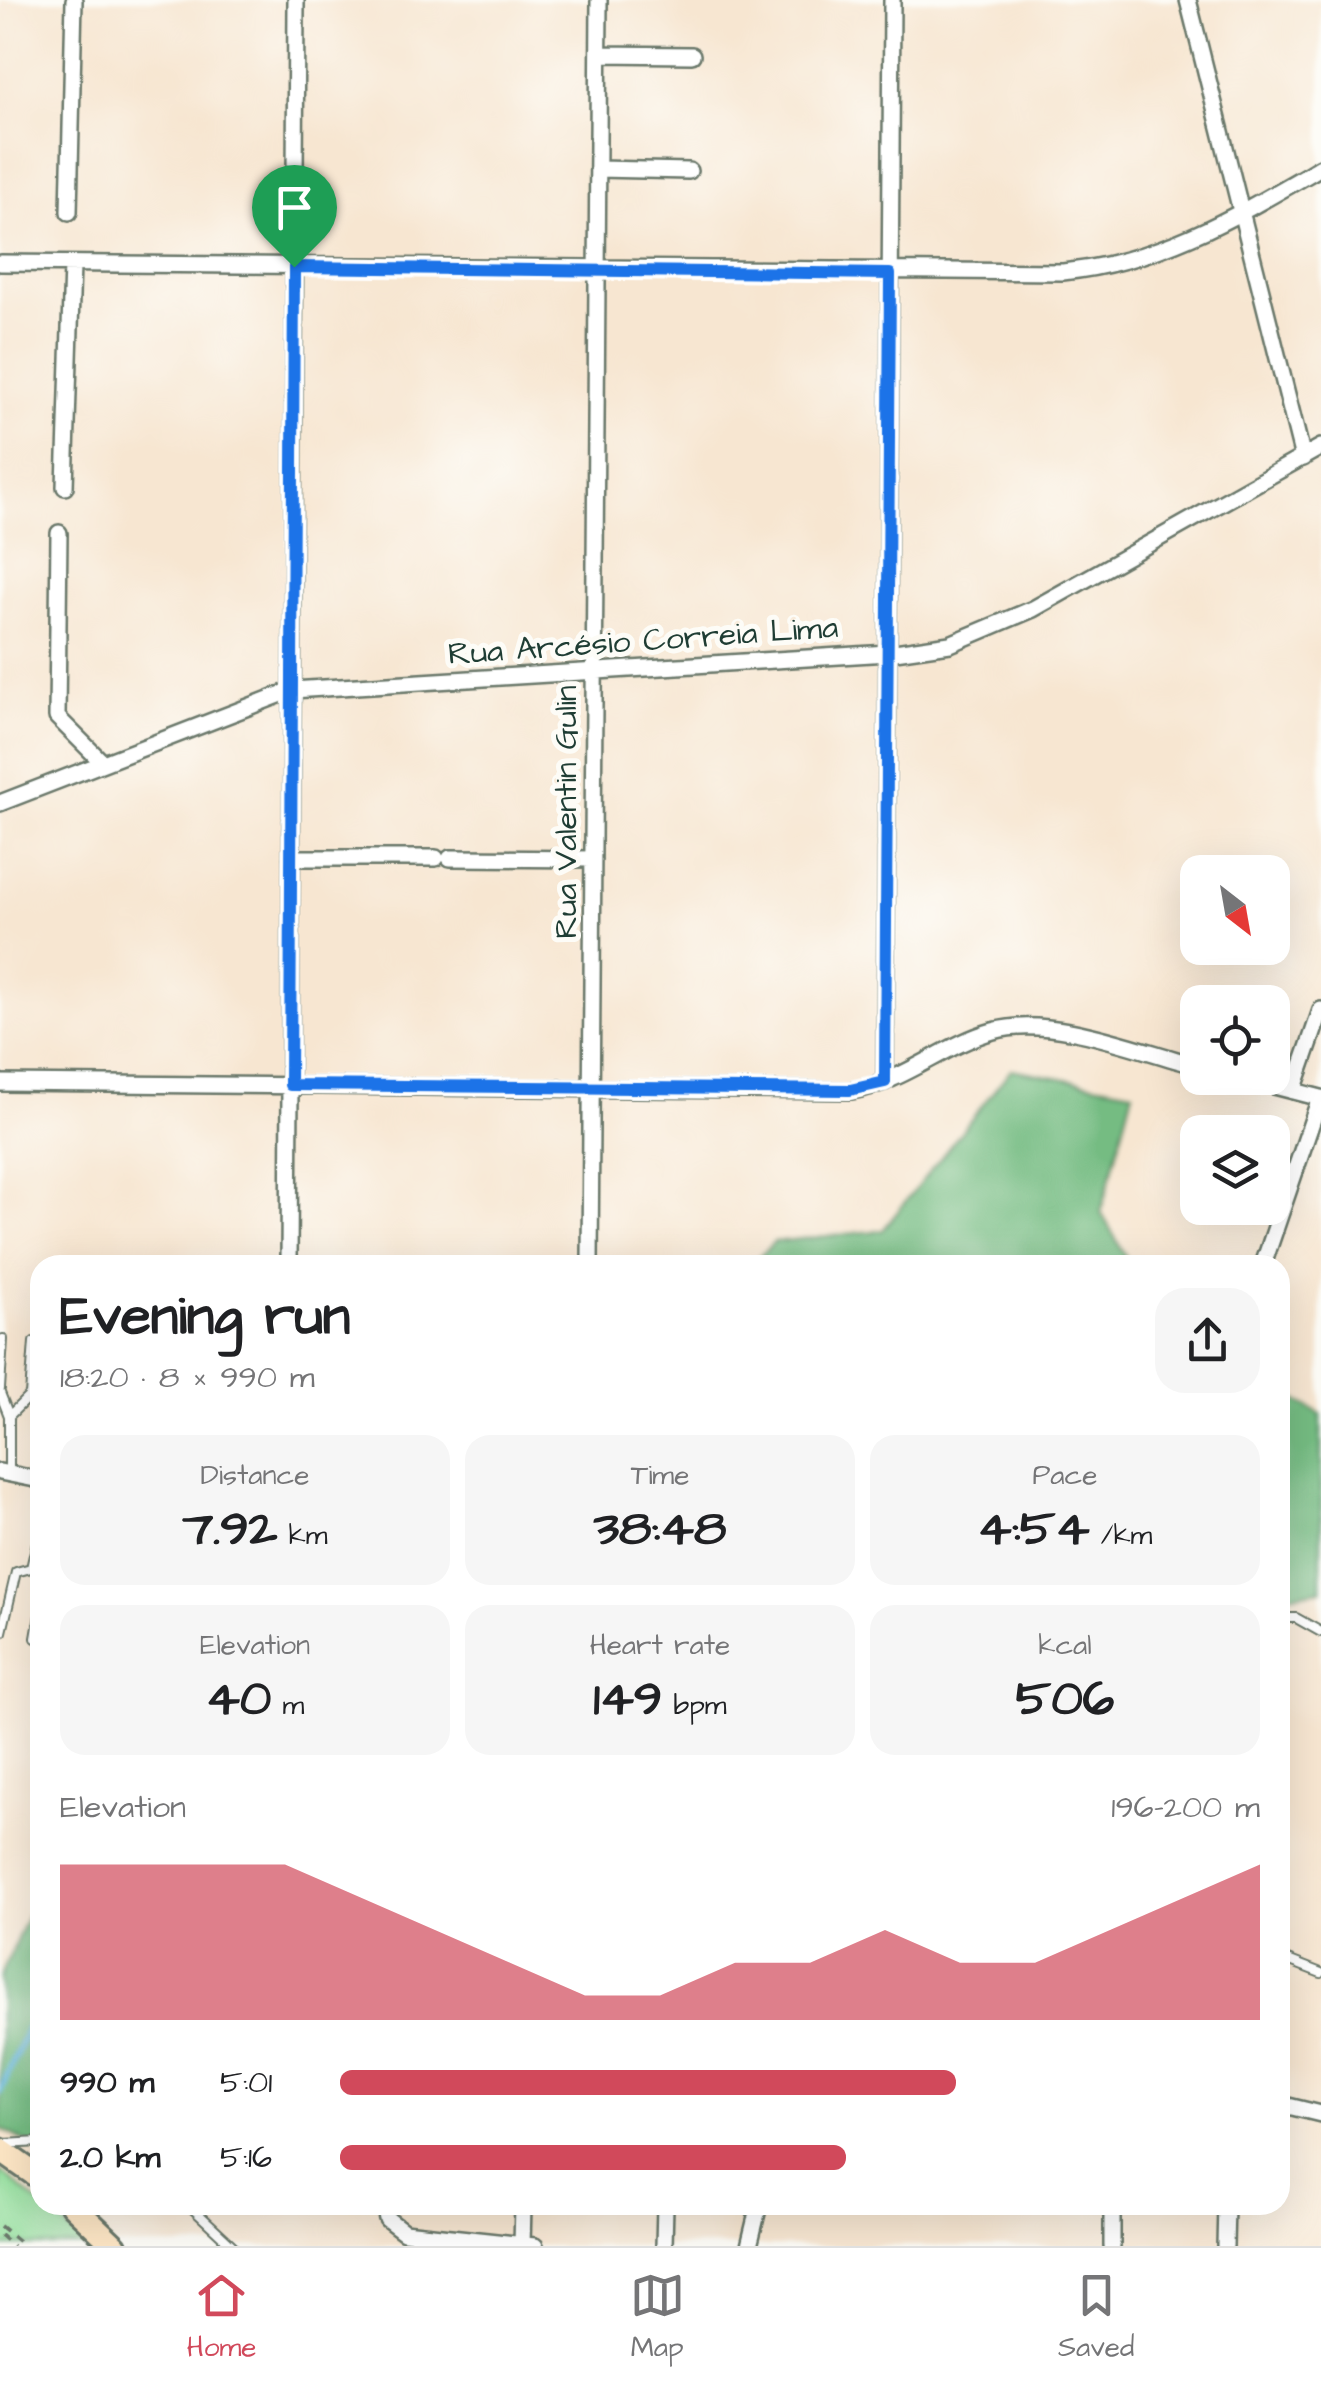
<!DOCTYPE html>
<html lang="en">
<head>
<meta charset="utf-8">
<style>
  body { margin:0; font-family:"Architects Daughter",sans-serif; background:#f6f6f6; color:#202124; height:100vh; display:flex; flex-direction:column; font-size:38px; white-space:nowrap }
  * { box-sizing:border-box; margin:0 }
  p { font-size:32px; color:#757577 }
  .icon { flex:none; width:55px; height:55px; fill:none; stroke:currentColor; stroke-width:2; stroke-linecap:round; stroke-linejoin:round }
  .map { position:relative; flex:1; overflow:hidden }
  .side { position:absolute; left:30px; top:1255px; width:1260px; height:960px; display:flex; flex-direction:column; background:#fff; border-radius:30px; box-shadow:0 10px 40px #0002 }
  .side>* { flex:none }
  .needle { width:65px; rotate:149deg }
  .buttons { position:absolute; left:1180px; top:855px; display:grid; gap:20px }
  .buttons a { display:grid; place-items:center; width:110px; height:110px; border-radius:20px; background:#fff; box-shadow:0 10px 40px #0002; font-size:50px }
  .pin { position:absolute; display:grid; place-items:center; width:85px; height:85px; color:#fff; margin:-102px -42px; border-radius:50% 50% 50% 0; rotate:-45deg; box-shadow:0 0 10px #0007 }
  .pin .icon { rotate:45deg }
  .round { display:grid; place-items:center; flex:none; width:105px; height:105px; border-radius:30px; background:#f6f6f6 }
  .summary { display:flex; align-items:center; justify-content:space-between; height:170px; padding:0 30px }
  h1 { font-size:55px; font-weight:800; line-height:75px }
  .figures { display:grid; grid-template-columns:repeat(3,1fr); gap:15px; height:170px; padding:10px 30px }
  .figures div { display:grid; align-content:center; border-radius:25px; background:#f6f6f6; text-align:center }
  .figures b { font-size:50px; font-weight:800 }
  .figures small { font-size:28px; font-weight:400 }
  .figures p { font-size:28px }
  .chart { height:280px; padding:20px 30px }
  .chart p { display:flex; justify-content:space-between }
  .chart svg { width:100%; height:180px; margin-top:10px; fill:#d1495b; opacity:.7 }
  ul { padding:0 30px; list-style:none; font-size:32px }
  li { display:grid; grid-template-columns:160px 120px 1fr; align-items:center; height:75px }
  li i { height:25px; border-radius:12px; background:#d1495b }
  .dock { display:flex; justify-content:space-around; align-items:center; height:140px; border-top:2px solid #e0e0e0; background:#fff; font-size:28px; color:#757577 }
  .dock a { display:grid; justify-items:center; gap:5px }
  .dock .current { color:#d1495b }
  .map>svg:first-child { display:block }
  .green { fill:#90dd9a; stroke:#588d67; stroke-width:2.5 }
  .forest { fill:#74bc82; stroke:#4a7c5b; stroke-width:2.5 }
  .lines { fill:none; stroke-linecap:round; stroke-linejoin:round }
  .stream { stroke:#63b7df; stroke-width:6 }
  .lane-casing { stroke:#6b786b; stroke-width:12 }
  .street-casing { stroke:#6b786b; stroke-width:20 }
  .secondary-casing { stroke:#6b786b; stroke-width:28 }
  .path { stroke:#6b786b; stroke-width:4; stroke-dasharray:8 8; stroke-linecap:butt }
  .lane { stroke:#fff; stroke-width:8 }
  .street { stroke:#fff; stroke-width:15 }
  .secondary { stroke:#fce5c4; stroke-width:22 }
  .route-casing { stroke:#fff; stroke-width:20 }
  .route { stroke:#1a73e8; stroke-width:12 }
  .labels { text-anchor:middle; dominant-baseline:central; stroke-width:10; stroke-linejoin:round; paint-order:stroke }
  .street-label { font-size:32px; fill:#1f3d34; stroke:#fdfcf7 }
</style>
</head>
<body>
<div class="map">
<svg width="1321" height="2246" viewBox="0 0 1321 2246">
  <rect width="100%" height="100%" fill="#fdfcf7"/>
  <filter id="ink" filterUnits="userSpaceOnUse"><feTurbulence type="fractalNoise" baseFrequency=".01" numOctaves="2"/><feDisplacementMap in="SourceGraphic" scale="20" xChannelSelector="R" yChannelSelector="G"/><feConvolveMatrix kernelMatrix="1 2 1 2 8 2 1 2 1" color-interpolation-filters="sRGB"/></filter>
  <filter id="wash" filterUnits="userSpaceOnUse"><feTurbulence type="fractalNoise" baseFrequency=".0048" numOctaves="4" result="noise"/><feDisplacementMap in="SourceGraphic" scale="40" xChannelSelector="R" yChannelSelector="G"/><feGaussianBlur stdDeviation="2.25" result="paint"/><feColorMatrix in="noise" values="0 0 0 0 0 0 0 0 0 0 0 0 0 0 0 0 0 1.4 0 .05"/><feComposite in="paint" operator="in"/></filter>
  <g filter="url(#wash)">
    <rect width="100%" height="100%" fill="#f7e6d1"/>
    <path class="green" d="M0 2170 88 2246H0Z"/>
    <path class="forest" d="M1011 1069 1133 1091 1101 1212 1130 1265H751L774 1242 883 1230Z
      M1280 1391 1321 1414V1590L1280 1596Z
      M40 1887V2150L0 2128V1978Z"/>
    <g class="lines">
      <path class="stream" d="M0 2092 40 1999"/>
    </g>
  </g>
  <g filter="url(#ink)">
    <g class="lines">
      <defs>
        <path id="lane" d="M0 1389 3 1339
          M0 1393 9 1416 30 1395 34 1342
          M9 1474V1416
          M31 1568 40 1529
          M1280 1618H1296L1321 1632
          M2 1632 16 1572 31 1568 40 1574
          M36 1638 40 1615
          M1280 1957 1321 1973
          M4 2144 40 2142
          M189 2205 233 2246"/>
        <path id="street" d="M1188 0 1303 458
          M599 54 692 55
          M598 169 689 171
          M69 212 74 0
          M0 263 1063 272C1161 262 1238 215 1321 167
          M65 487 72 265
          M59 533 57 717 103 763
          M0 803 292 690 888 653 950 644 1033 609 1321 447
          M291 858H436
          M450 858 593 859
          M1243 1078 1321 1098
          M885 1082 892 0
          M0 1083 851 1091C903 1083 943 1045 993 1031 1051 1014 1140 1051 1198 1066
          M1293 1091 1321 1010
          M289 1265 296 0
          M590 1265 599 0
          M1263 1265 1320 1098
          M0 1472 40 1480
          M1280 2104 1321 2114
          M384 2205 387 2219 404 2232 535 2246
          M522 2245 523 2205
          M664 2246 665 2205
          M749 2246 759 2205
          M1112 2246V2205
          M1225 2246 1226 2205"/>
        <path id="secondary" d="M0 2150 40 2178
          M72 2205 115 2246"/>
      </defs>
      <use href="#lane" class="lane-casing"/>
      <use href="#street" class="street-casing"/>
      <use href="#secondary" class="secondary-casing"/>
      <path class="path" d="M0 2226 25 2246
        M0 2235 13 2246"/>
      <use href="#lane" class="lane"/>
      <use href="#street" class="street"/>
      <use href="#secondary" class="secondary"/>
    </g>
  </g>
  <g class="lines" filter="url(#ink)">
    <defs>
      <path id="route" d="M294 267 890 274 885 1082 850 1090 290 1085Z"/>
    </defs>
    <use href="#route" class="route-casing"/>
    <use href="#route" class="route"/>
  </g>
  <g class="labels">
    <g class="street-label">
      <text transform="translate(643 641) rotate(-4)">Rua Arcésio Correia Lima</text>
      <text transform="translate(566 812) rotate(-90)">Rua Valentin Gulin</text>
    </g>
  </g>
</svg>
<div class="buttons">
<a><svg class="needle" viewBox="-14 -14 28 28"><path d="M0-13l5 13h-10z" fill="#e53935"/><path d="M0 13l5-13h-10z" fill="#757577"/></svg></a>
<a><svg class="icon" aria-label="locate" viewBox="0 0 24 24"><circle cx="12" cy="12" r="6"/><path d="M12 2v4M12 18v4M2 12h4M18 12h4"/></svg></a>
<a><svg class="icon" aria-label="layers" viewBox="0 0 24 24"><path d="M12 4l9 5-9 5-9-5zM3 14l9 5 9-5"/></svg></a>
</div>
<div class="pin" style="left:294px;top:267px;background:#1e9e55"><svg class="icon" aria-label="arrive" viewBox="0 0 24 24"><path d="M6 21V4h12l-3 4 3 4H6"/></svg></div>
<section class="side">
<div class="summary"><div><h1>Evening run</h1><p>18:20 · 8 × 990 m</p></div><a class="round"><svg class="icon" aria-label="share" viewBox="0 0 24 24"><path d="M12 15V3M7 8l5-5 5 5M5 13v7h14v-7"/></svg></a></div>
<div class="figures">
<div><p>Distance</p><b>7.92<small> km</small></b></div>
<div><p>Time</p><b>38:48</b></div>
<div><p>Pace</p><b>4:54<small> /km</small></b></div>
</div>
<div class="figures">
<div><p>Elevation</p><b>40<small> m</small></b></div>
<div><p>Heart rate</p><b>149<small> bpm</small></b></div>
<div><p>kcal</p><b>506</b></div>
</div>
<div class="chart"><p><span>Elevation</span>196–200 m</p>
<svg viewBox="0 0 160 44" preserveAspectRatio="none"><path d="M0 44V6L10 6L20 6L30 6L40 14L50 22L60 30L70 38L80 38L90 30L100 30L110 22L120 30L130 30L140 22L150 14L160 6V44z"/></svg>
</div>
<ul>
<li><b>990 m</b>5:01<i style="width:67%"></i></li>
<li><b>2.0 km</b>5:16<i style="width:55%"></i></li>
</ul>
</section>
</div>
<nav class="dock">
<a class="current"><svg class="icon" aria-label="home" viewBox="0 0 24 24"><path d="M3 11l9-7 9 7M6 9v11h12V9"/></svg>Home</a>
<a><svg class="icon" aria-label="map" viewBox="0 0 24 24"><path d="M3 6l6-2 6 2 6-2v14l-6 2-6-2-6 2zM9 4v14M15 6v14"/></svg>Map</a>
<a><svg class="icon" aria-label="saved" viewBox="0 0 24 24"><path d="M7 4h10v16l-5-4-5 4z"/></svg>Saved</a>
</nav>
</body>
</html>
